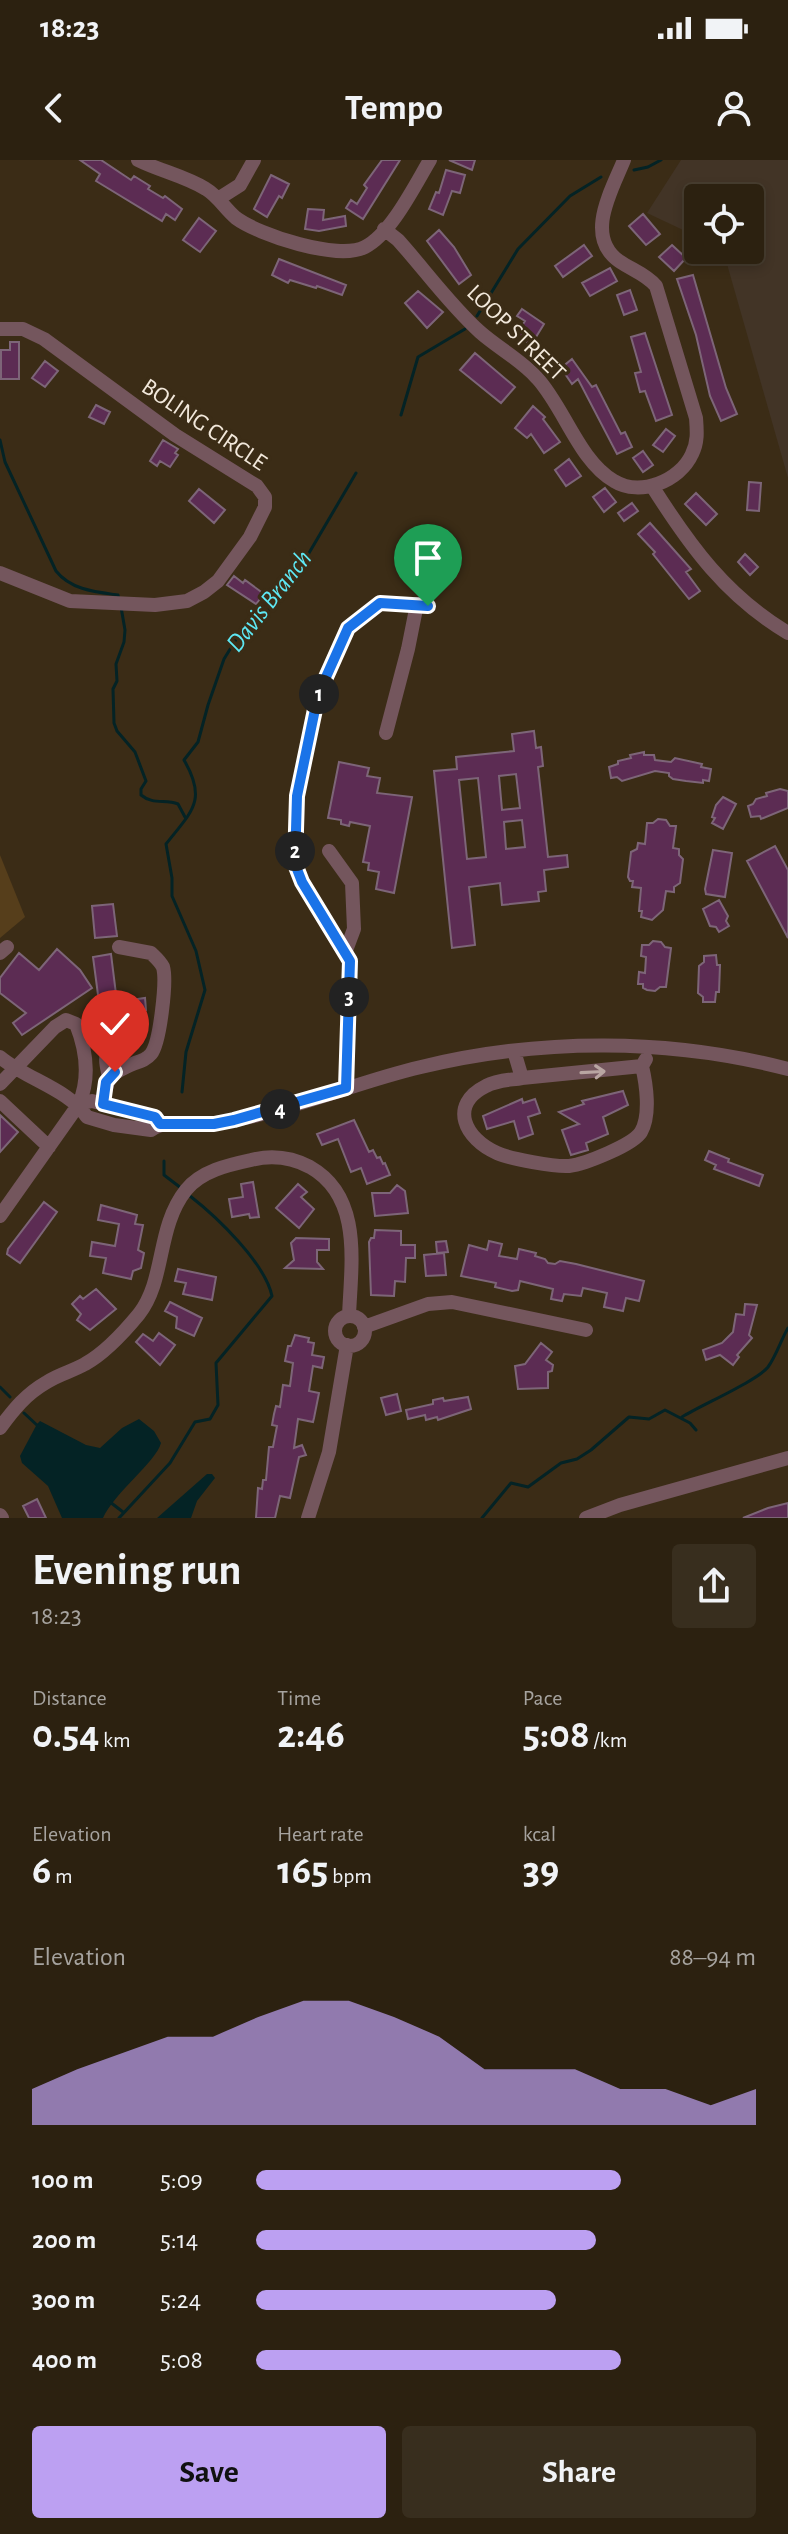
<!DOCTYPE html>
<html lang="en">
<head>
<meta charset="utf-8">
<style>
  body { margin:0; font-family:"Alegreya Sans",sans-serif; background:#382e1e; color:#f1f3f6; height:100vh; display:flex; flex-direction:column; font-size:30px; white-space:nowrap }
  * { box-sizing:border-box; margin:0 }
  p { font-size:26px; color:#a6a39f }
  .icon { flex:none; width:44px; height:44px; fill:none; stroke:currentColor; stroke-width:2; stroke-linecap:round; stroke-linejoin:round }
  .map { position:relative; height:1358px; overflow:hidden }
  .details { display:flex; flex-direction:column; background:#2c2110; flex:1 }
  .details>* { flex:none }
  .buttons { position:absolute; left:684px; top:24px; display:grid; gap:16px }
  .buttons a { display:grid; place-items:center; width:80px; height:80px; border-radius:8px; background:#2c2110; box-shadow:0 4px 12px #0003,0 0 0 2px #483e30; font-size:40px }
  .pin { position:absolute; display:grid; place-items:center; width:68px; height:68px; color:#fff; margin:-82px -34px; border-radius:50% 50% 50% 0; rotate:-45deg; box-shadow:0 0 8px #0007 }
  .pin .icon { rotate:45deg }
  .km { position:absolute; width:40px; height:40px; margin:-20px; border-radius:50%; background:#222; color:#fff; font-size:22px; line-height:40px; text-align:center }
  .round { display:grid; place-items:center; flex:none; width:84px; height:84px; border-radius:8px; background:#382e1e }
  .head { display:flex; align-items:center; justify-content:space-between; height:136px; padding:0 32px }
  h1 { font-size:44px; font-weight:600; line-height:60px }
  .figures { display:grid; grid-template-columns:repeat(3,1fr); gap:12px; height:136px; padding:8px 32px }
  .figures div { display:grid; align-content:center }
  .figures b { font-size:40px; font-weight:600 }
  .figures small { font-size:22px; font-weight:400 }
  .figures p { font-size:22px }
  .chart { height:224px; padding:16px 32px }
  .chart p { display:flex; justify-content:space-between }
  .chart svg { width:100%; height:144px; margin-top:8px; fill:#bca0f2; opacity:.7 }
  .primary-button { display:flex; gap:16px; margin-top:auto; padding:16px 32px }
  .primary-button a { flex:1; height:92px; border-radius:8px; background:#bca0f2; color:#111; font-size:32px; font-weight:600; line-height:92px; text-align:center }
  .primary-button a+a { background:#382e1e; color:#f1f3f6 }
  ul { padding:0 32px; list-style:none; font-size:26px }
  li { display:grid; grid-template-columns:128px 96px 1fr; align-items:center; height:60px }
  li i { height:20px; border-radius:10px; background:#bca0f2 }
  .status { display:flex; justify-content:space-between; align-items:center; height:56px; padding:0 40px; background:#2c2110; direction:ltr }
  .status svg { height:22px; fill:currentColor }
  header { display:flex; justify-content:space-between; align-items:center; height:104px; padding:0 32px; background:#2c2110; font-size:36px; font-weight:600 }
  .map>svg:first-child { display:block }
  .commercial { fill:#423426 }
  .green { fill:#563e1b }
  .water { fill:#042325 }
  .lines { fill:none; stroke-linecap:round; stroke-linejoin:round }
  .stream { stroke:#042325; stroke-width:3 }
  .building { fill:#5c2c53; stroke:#7d6578; stroke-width:2; fill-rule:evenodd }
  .minor { stroke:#74565d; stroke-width:14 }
  .oneway { stroke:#b9a6a2 }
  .route-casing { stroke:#fff; stroke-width:16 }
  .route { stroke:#1a73e8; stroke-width:10 }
  .labels { text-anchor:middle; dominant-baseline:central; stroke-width:7; stroke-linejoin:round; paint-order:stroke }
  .street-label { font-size:24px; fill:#f2e8db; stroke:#3b2c16 }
  .water-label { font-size:26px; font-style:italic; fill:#5ee8f4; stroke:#3b2c16 }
</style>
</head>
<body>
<div class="status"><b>18:23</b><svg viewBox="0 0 49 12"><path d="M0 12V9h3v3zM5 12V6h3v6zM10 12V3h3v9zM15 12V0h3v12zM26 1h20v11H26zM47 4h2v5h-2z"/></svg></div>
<header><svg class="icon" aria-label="back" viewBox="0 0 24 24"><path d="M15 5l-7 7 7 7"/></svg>Tempo<svg class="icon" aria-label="person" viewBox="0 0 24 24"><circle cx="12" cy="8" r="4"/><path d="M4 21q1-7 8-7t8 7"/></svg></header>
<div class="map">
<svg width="788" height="1358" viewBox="0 0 788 1358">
  <rect width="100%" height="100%" fill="#3b2c16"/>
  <path class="commercial" d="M681 0H788V318L723 90H750V38H698V77L647 53Z"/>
  <path class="green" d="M0 695 25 757 0 778Z"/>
  <path class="water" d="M139 1259 154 1271 161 1283C156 1302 114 1333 103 1358H62L48 1326 22 1303 20 1296 37 1264 40 1261 86 1285 100 1288 122 1268Z
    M207 1314H212L215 1318 197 1341 191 1358H157Z"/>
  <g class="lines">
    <path class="stream" d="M634 10 648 7 661 0
      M477 156 518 89 570 36 601 17
      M401 255 418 197 465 169
      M0 280 5 302 56 411C71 430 96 432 118 435L119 440
      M121 447 125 470 124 482 116 504 117 521 113 529 114 563 117 571 135 592 146 621 141 629V635C153 645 165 639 178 644L185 657
      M182 932 186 892 205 830 196 791 172 736V718L166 684C191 652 208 641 184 600L198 582 208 545 224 499 240 473 268 451 299 410 356 313
      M164 1001V1015L181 1028
      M0 1227 10 1237
      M24 1253 39 1267
      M682 1257C701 1245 757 1221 768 1207 776 1196 781 1180 788 1168
      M110 1342 123 1352
      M119 1358 170 1303 195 1262 210 1259 218 1245 216 1203 272 1136C265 1103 217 1057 190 1036
      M482 1358 511 1323 528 1327 561 1303 577 1299 591 1290 629 1257 649 1259 665 1250 690 1263 696 1270"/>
  </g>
  <path class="building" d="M80 0H101L131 20 134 16 150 26 148 29 163 38 165 36 182 49 175 60 166 54 162 61 96 21 100 14Z
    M382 0H400L363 59 346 48 351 40 357 44 367 28 364 25Z
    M449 0H475L472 10Z
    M446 10 465 15 460 33 452 31 443 55 429 49 436 32 439 33Z
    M271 15 289 24 282 38 279 36 267 57 254 49Z
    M308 49 324 50 323 60 345 56 346 66 319 71 305 69Z
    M643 54 660 74 646 85 629 66Z
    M199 58 216 71 200 92 183 80Z
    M439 70 454 87 471 115 459 124 427 81Z
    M584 85 592 96 563 117 555 106Z
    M672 85 686 98 674 111 659 97Z
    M279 99 346 125 342 135 317 126 316 128 290 120 288 123 272 115Z
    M610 108 617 121 590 136 582 123Z
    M693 115 726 228 737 254 721 261 710 236 696 175 677 119Z
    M630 130 637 150 624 155 617 135Z
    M418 131 443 152 427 168 405 143Z
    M522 149 544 164 531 185 516 175 525 161 517 156Z
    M645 173 672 255 656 261 645 231 640 232 635 213 641 212 631 177Z
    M10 182H19V219H1V190H10Z
    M475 193 515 227 501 243 460 210Z
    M572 199 592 227 596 225 621 274 625 272 632 287 617 294 578 219 572 224 561 208Z
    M45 201 58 211 45 227 32 218Z
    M96 245 110 252 104 264 89 257Z
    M533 246 545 257 543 259 560 282 544 293 531 274 527 278 515 268Z
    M666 269 675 276 663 292 653 285Z
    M163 280 178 289 175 293 178 295 170 307 160 301 157 306 150 301Z
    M643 291 653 305 643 312 633 298Z
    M569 299 581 316 566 326 555 310Z
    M749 322 761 323 759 351 747 350Z
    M605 328 616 342 604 352 593 337Z
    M199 329 225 350 214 363 189 341Z
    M696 333 717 354 706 365 685 344Z
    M632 343 638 351 624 361 618 353Z
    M650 363 691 409 686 412 700 431 689 439 653 394 655 392 638 374Z
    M745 394 758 407 750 415 738 402Z
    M234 416 243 423 245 420 264 434 256 444 227 425Z
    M534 571 536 588 541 587 543 606 538 607 548 697 567 695 568 707 544 710 546 731 538 732 539 741 502 745 500 723 469 727 475 785 452 788 434 611 457 609 456 597 514 591 512 574ZM516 614 520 648 502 650 499 616ZM478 618 486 697 467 699 459 620ZM522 660 525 687 506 689 504 662Z
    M644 592V595H654L655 600 671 602 675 598 702 604 701 607 711 609 709 621 703 620V623L686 621 673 619 669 616V613L655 611 622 621 617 617 611 618 609 607 618 604V601L631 598 630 595Z
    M339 602 369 608 367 616 380 618 377 633 412 637 394 733 376 729 379 712 368 710 369 703 363 702 370 666 350 662 349 666 341 664V660L328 658Z
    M780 629 788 631V648L761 659 760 656 751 657 748 646 753 644 756 639 767 636 766 633Z
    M723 637 736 644 723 669 712 663 715 658 712 657 716 645Z
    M658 659 666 660 670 666H676L673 688 679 689V695L683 699 680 723 674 727V732L666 731 663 750 652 760 641 757 642 751H639L641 728 632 727 633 721H630L628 717 631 692 637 689 638 683 645 684 647 663H653Z
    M775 686 788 710V778L747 701Z
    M713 690 732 693 725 737 706 734 705 729Z
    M719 740 728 756 726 761 729 766 719 772 716 767 710 766 703 749Z
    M113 744 117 776 95 778 92 746Z
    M653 781 661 782 665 787 671 788 666 827H660L655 831 647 830 643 828V824H638L639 812 645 813 646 797 641 796 642 785H649Z
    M57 789 80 810 92 828 22 875 13 863 26 853 0 833V818L19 793 39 810Z
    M111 794 117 842 145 838 146 850H131L132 861 120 862 121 867 107 869V864L102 865 93 797Z
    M716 795 717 805H720L719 832H716L715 842H703V837L698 833 699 806 704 802V796Z
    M623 931 628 945 603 957 608 974 586 983 588 990 571 995 562 970 579 964 559 952 584 944 582 941Z
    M522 939 523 943 535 939 540 953 528 957 533 974 519 979 514 961 487 969 483 956Z
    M0 955 18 972 0 992Z
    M354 960 369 992 373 990 377 998 380 997 383 1004 385 1003 390 1015 367 1024 361 1008 351 1012 338 979 322 985 317 974Z
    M709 991 729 999 728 1002 763 1015 759 1026 714 1009 716 1005 705 1000Z
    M253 1022 259 1057 250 1058 249 1054 232 1057 229 1039 243 1037 241 1024Z
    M298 1024 307 1032 301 1037 314 1049 299 1068 276 1048Z
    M397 1025 405 1031 408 1053 375 1056 372 1033H390Z
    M44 1042 57 1052 20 1103 7 1094 8 1089Z
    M101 1045 137 1055 135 1064 143 1065 138 1090 144 1093 141 1108 133 1111 131 1119 103 1113 106 1098 90 1096 92 1082 115 1086 119 1064 98 1060Z
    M375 1070 401 1071V1085H415V1098H406L405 1122 395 1121 394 1136 371 1135 369 1082 371 1078H374Z
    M296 1078 329 1079V1090H317V1102L323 1109 285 1108 294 1100 291 1083Z
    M446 1081 448 1092 437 1093 436 1082Z
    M489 1081 502 1084 499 1096 517 1099 519 1089 536 1093 535 1096 545 1099 548 1103 555 1104 560 1101 576 1104 644 1121 639 1141 626 1138 623 1151 604 1147 607 1133 583 1128 581 1136 564 1134 562 1141 551 1139 553 1129 520 1121 518 1130 512 1131 495 1127 496 1123 461 1116 469 1085 487 1090Z
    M444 1093 446 1115 426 1116 424 1095Z
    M178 1109 216 1117 212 1140 183 1134 186 1123 175 1121Z
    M96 1129 116 1149 90 1170 77 1160 81 1154 72 1144 80 1136 83 1139Z
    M170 1142 202 1158 194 1176 176 1168 177 1157 165 1151Z
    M745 1144 757 1145 749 1175 752 1178 737 1195 739 1197 733 1205 720 1195 706 1200 703 1190 722 1183 733 1172 736 1154 744 1155Z
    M159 1173 175 1185 160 1205 136 1182 143 1174 153 1181Z
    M295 1175 309 1178 308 1182 314 1183 312 1195 324 1197 322 1208 313 1206 309 1231 319 1233 314 1258 313 1262 298 1259 294 1288 302 1285 306 1295 299 1297 290 1338 280 1336 275 1358H256L258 1328 262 1329 263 1320H266L269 1287H273L277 1266 272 1265 274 1254 276 1246 280 1247 283 1225 290 1226 293 1203 285 1201 288 1186H291Z
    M541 1183 552 1192 546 1200 553 1205 552 1211 548 1212V1228L518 1229 515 1206 525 1204Z
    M397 1234 401 1251 386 1255 381 1238Z
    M468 1237 471 1249 438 1260 437 1257 426 1260 425 1255 408 1259 406 1250 433 1244V1240L443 1238 444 1241Z
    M37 1339 46 1358H29L23 1346Z
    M788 1343V1358H743L768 1348Z"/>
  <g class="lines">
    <path class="minor" d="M138 0C160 11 185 16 206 29 218 36 225 49 236 58 259 75 338 101 365 87 391 74 415 25 430 0
      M218 39 240 25 254 0
      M384 69 398 80C425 110 450 145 480 172 498 188 521 200 537 218 564 247 579 301 614 321 640 337 680 321 692 294 698 282 697 271 696 258L656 126C646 114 632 110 619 101 584 76 612 30 624 0
      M0 169H23L44 179 175 275 257 326 265 337V347L250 377 218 421 204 432 187 441 155 445 70 441 0 413
      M652 326C690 386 726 436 788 473
      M386 573 408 489 417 444
      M329 691 352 723 354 769 345 793
      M0 793 7 787
      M514 891 522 918C511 920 497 920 486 926 448 945 465 979 497 993 510 999 555 1007 569 1006 585 1004 633 985 641 972 651 955 646 923 642 906
      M0 897C26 919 70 930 87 957L114 965 151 970C168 958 195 966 216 963 230 961 244 959 258 955 313 942 365 920 421 907 540 878 669 878 788 909
      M109 917C103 891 105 891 127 876
      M522 918 642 906 646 899
      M0 924 55 867 66 860 76 864C86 889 90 918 79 944L0 1056
      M346 928 350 801 302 722 295 704 297 636 318 535 348 468 380 443 428 446
      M0 941 49 987
      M79 944 92 941 155 957 160 964
      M103 944C107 916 109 914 135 903 141 901 147 899 151 894 160 883 167 821 163 807 160 801 155 797 151 793L119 787
      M335 1171a15 15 0 1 1 30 0a15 15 0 1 1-30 0Z
      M364 1167 428 1144 452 1142 586 1170
      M0 1268C14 1249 26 1234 47 1222 59 1214 73 1211 85 1204 105 1193 125 1171 139 1154 166 1119 156 1068 186 1030 201 1011 228 1005 251 1000 271 995 291 997 310 1007 363 1037 351 1104 349 1156
      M0 1355 2 1358
      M308 1358 329 1292 347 1185
      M586 1358 620 1345 788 1298"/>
  </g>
  <defs><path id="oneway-shaft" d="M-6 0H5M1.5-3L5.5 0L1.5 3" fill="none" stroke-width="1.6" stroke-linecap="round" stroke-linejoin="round" transform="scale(2)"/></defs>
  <use class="oneway" href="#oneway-shaft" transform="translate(593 912) rotate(-3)"/>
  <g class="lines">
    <defs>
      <path id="route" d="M115 912 106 922 103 944 155 957 160 964H214L234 960 346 928 350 801 302 722 295 704 297 636 318 535 348 468 380 443 428 446"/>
    </defs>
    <use href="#route" class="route-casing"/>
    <use href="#route" class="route"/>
  </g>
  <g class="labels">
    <g class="street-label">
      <text transform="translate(516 173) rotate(44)">LOOP STREET</text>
      <text transform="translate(204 265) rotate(34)">BOLING CIRCLE</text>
    </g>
    <g class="water-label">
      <text transform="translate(269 441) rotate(-52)">Davis Branch</text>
    </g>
  </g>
</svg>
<div class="buttons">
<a><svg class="icon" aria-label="locate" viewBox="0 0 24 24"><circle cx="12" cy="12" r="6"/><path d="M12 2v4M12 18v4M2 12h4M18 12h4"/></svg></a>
</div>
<div class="pin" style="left:428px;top:446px;background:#1e9e55"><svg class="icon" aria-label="arrive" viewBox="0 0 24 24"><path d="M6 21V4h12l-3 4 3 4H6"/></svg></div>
<div class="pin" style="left:115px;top:912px;background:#d93025"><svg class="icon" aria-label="check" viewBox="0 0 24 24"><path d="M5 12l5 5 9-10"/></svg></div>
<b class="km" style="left:319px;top:534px">1</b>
<b class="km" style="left:295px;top:691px">2</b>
<b class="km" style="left:349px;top:837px">3</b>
<b class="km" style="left:280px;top:949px">4</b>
</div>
<section class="details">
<div class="head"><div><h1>Evening run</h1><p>18:23</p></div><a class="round"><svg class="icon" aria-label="share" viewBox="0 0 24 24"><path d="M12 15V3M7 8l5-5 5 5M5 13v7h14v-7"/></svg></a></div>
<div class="figures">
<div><p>Distance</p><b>0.54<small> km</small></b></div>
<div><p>Time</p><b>2:46</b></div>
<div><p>Pace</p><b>5:08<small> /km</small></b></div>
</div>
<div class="figures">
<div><p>Elevation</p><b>6<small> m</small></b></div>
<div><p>Heart rate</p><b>165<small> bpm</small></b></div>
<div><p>kcal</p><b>39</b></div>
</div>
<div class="chart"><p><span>Elevation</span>88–94 m</p>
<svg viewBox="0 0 160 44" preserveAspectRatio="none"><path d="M0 44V33L10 27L20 22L30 17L40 17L50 11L60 6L70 6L80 11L90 17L100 27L110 27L120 27L130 33L140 33L150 38L160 33V44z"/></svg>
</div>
<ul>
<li><b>100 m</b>5:09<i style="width:73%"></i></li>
<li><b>200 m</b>5:14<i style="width:68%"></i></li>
<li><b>300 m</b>5:24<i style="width:60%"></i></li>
<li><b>400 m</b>5:08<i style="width:73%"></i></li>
</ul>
<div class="primary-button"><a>Save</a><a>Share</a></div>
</section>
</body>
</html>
